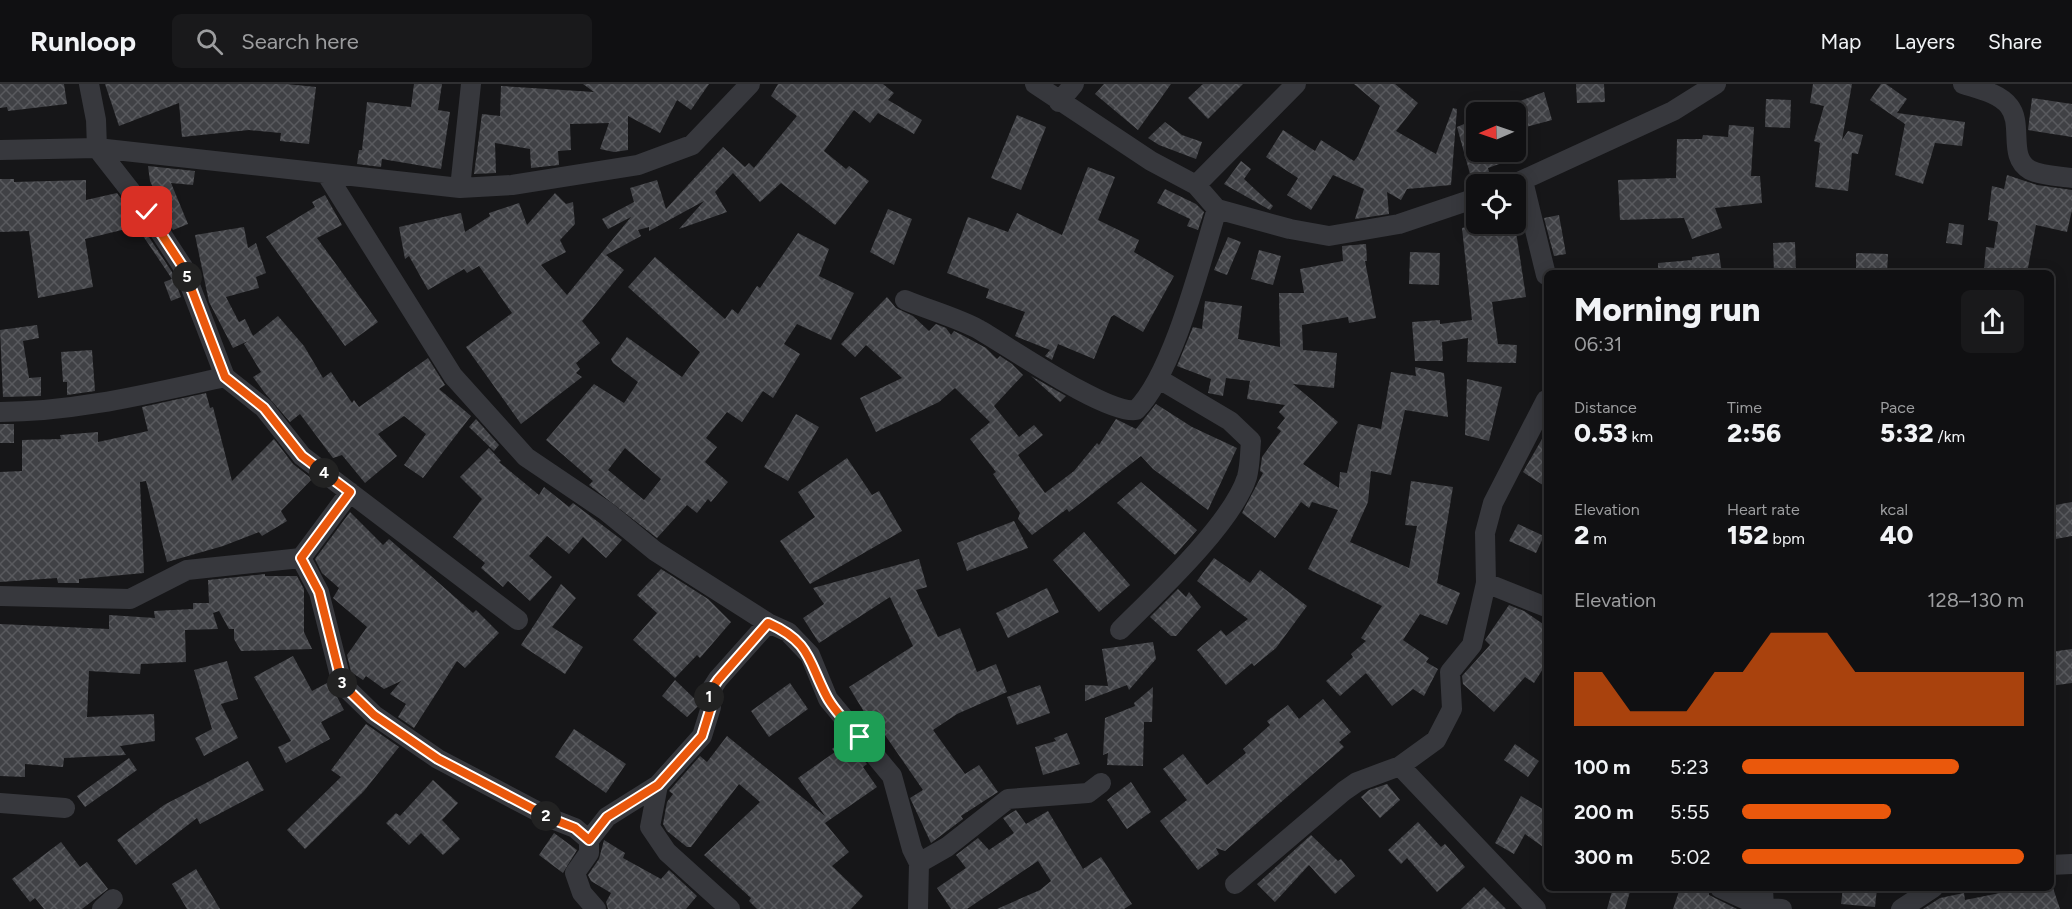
<!DOCTYPE html>
<html lang="en">
<head>
<meta charset="utf-8">
<style>
  body { margin:0; font-family:Figtree,sans-serif; background:#19191b; color:#f1f3f6; height:100vh; display:flex; flex-direction:column; font-size:22px; white-space:nowrap }
  * { box-sizing:border-box; margin:0 }
  p { font-size:20px; color:#9c9d9f }
  .icon { flex:none; width:33px; height:33px; fill:none; stroke:currentColor; stroke-width:2; stroke-linecap:round; stroke-linejoin:round }
  .map { position:relative; flex:1; overflow:hidden }
  .details { position:absolute; left:1544px; top:186px; width:510px; height:621px; display:flex; flex-direction:column; background:#101012; border-radius:9px; box-shadow:0 3px 15px #0003,0 0 0 2px #303032 }
  .details>* { flex:none }
  .needle { width:39px; rotate:268deg }
  .controls { position:absolute; left:1466px; top:18px; display:grid; gap:12px }
  .controls a { display:grid; place-items:center; width:60px; height:60px; border-radius:9px; background:#101012; box-shadow:0 3px 15px #0003,0 0 0 2px #303032; font-size:30px }
  .pin { position:absolute; display:grid; place-items:center; width:51px; height:51px; color:#fff; margin:-26px; border-radius:12px; box-shadow:0 3px 9px #0006 }
  .km { position:absolute; width:30px; height:30px; margin:-15px; border-radius:50%; background:#222; color:#fff; font-size:16px; line-height:30px; text-align:center }
  .round { display:grid; place-items:center; flex:none; width:63px; height:63px; border-radius:9px; background:#19191b }
  .overview { display:flex; align-items:center; justify-content:space-between; height:102px; padding:0 30px }
  h1 { font-size:33px; font-weight:800; line-height:45px }
  .figures { display:grid; grid-template-columns:repeat(3,1fr); gap:9px; height:102px; padding:6px 30px }
  .figures div { display:grid; align-content:center }
  .figures b { font-size:26px; font-weight:800 }
  .figures small { font-size:16px; font-weight:400 }
  .figures p { font-size:16px }
  .chart { height:168px; padding:12px 30px }
  .chart p { display:flex; justify-content:space-between }
  .chart svg { width:100%; height:108px; margin-top:6px; fill:#ea580c; opacity:.7 }
  ul { padding:0 30px; list-style:none; font-size:20px }
  li { display:grid; grid-template-columns:96px 72px 1fr; align-items:center; height:45px }
  li i { height:15px; border-radius:8px; background:#ea580c }
  header { display:flex; align-items:center; gap:36px; box-sizing:border-box; height:84px; padding:0 30px; background:#101012; border-bottom:2px solid #303032 }
  header strong { font-size:28px }
  nav { display:flex; gap:33px; margin-inline-start:auto; font-size:21px }
  .search { width:420px; height:54px; background:#19191b; display:flex; align-items:center; gap:15px; box-sizing:border-box; padding:0 21px; border-radius:9px; color:#9c9d9f; font-size:22px }
  .map>svg:first-child { display:block }
  .building { fill:url(#building-cross-hatch); fill-rule:evenodd }
  .lines { fill:none; stroke-linecap:round; stroke-linejoin:round }
  .minor { stroke:#37383d; stroke-width:20 }
  .route-casing { stroke:#fff; stroke-width:12 }
  .route { stroke:#ea580c; stroke-width:8 }
</style>
</head>
<body>
<header>
<strong>Runloop</strong>
<div class="search"><svg class="icon" aria-label="search" viewBox="0 0 24 24"><circle cx="10" cy="10" r="6"/><path d="M15 15l6 6"/></svg>Search here</div>
<nav><a>Map</a><a>Layers</a><a>Share</a></nav>
</header>
<div class="map">
<svg width="2072" height="825" viewBox="0 0 2072 825">
  <defs>
    <pattern id="building-cross-hatch" width="8" height="8" patternUnits="userSpaceOnUse" patternTransform="scale(1.5)"><rect width="8" height="8" fill="#404145"/><path d="M0 0l8 8M0 8l8-8" fill="none" stroke="#595a5e"/></pattern>
  </defs>
  <rect width="100%" height="100%" fill="#161618"/>
  <path class="building" d="M0 0H64L67 20 8 27 7 23 0 24Z
    M105 0H286L316 3 309 60 280 57 281 49 249 46 182 53 179 19 119 42Z
    M414 0H442L438 26 450 28 441 85 382 75 381 83 357 80 359 66H362L367 18 411 23Z
    M583 0H709L691 26 677 16 660 49 628 32V66L614 68 600 65 609 39 570 40 571 66 558 67 559 81 531 84 530 65 495 59 496 89 474 90 482 30 500 32 501 2 594 8Z
    M778 0H883L894 9 888 16 922 36 914 50 878 29 870 39 854 26 824 67 846 85 849 82 869 97 835 141 781 99 760 118 733 89 715 108 727 128 679 145 704 117 649 147V143L638 146 641 152 606 171 624 186 582 237 600 259 576 279 580 285 576 289 582 293 521 340 466 263 512 229 479 182 467 189 464 185 428 206 409 172 405 175 399 143 461 129 465 148 490 132 489 129 519 119 527 141 555 109 566 120 573 118 575 140 560 156 566 168 541 181 567 211 631 133 608 145 602 135 634 118 630 104 657 96 666 125 723 63 745 83 749 79 754 84 797 32 771 12Z
    M1104 0H1171L1138 46 1095 10Z
    M1203 0H1243L1208 35 1188 14Z
    M1354 0H1395L1418 19 1396 47 1436 70 1453 24 1457 25 1451 101 1407 105 1401 116 1387 108 1389 130 1355 135 1364 105 1333 91 1311 126 1287 111 1298 94 1266 73 1283 46 1315 67 1321 56 1354 77 1358 72 1380 22Z
    M1576 0H1604L1605 18 1577 19Z
    M1813 0H1852L1842 56 1848 47 1863 51 1858 70 1852 69 1848 107 1815 103 1820 59 1814 57 1824 22 1810 19Z
    M1881 0H1886L1907 15 1897 29 1965 38 1962 62 1935 59 1923 100 1895 91 1905 40 1870 16Z
    M1544 8 1552 36 1515 46V19Z
    M2032 14 2072 20V53L2028 46Z
    M1766 15 1791 16 1790 44 1765 43Z
    M1017 31 1046 43 1021 106 991 94Z
    M1476 35V68H1503L1505 78 1488 84 1490 92 1472 97 1457 43Z
    M1165 38 1182 51 1202 58 1196 75 1159 61 1148 54Z
    M1729 41 1754 43 1751 92H1760L1762 119 1715 124 1722 144 1692 155 1684 134 1620 136 1618 96 1676 94 1677 55H1702L1703 51 1728 53Z
    M1241 77 1251 85 1244 95 1273 122 1270 126 1224 100Z
    M148 82 195 87 193 101 171 99 188 140 173 146 161 127 163 125 150 97Z
    M1088 83 1115 93 1098 136 1139 156 1134 168 1174 192 1143 248 1114 231 1111 233 1094 275 1058 260 1052 276 1045 272 1050 266 1015 252 1025 228 986 214 989 205 947 189 968 133 1008 148 1017 129 1062 151Z
    M2007 91 2037 101 2072 106V126L2067 148 2036 141 2027 189 1984 186 1986 163 1994 164 1998 138 1988 136 1992 102 2004 105Z
    M0 95H14V98L86 96V116L117 109 123 117 130 144 85 155 93 203 38 214 29 147 0 148Z
    M1165 105 1196 120 1204 128 1198 146 1187 142 1190 135 1157 119Z
    M325 111 342 141 317 154 378 238 345 262 266 153 315 123 312 118Z
    M888 125 912 135 894 181 870 168Z
    M1559 131 1566 170 1554 172 1544 134Z
    M1949 139 1964 141 1962 161 1946 159Z
    M141 141 172 188 181 213 171 217 164 198 172 195 137 143Z
    M1475 141 1477 147 1515 141 1526 213 1492 218 1498 260 1517 261 1516 279 1467 278 1468 254 1442 258 1443 277H1415L1412 238 1440 236V240L1472 236 1462 144Z
    M244 143 248 164 256 159 266 189 256 193 259 204 226 213 239 238 245 235 253 252 278 232 304 262 323 294 331 288 352 319 354 316 359 323 428 274 445 301 439 305 471 332 423 394 404 381 426 350 404 332 378 350 397 372 365 399 342 371 333 374 300 330 290 338 264 308 253 293 261 288 244 260 248 257 233 264 209 218 195 151Z
    M798 149 829 165 819 192 854 209 831 256 797 240 784 260 800 270 773 314 763 307 742 338 727 328 706 354 717 363 705 378 728 398 711 418 708 415 697 429 687 421 657 454 589 401 593 397 546 356 594 300 624 319 638 298 613 279 611 275 627 253 682 293 700 268 628 203 655 173 725 235 732 225 738 230 757 202 760 204ZM625 364 661 395 644 416 608 386Z
    M1228 153 1241 158 1227 191 1214 186Z
    M1795 158 1796 189H1774L1773 159Z
    M1366 160 1367 177H1365L1376 234 1349 239 1348 233 1302 241 1303 266 1337 269 1334 304 1293 300 1338 338 1303 380 1339 404 1340 388 1347 389 1358 340 1381 345 1391 288 1416 292 1415 283 1444 289 1448 333 1405 326 1391 391 1371 387 1368 418 1350 458 1409 484 1417 442 1405 441 1411 397 1453 403 1437 499 1460 509 1447 541 1420 530 1403 556 1429 574 1426 578 1438 585 1424 612 1413 605 1392 622 1366 589 1340 612 1326 597 1353 573 1351 570 1366 557 1361 554 1382 522 1308 485 1338 426 1312 418 1309 424 1301 418 1275 454 1242 429 1263 389 1260 387 1262 373 1281 347 1277 344 1285 334 1279 328 1285 321 1247 315 1250 297 1226 294 1223 312 1208 309 1211 295 1177 282 1193 243 1202 245 1205 217 1242 222 1238 255 1280 263 1279 209H1304L1300 185 1343 177 1342 162Z
    M1259 166 1281 172 1273 201 1251 195Z
    M1410 168 1440 169 1439 201 1409 200Z
    M1719 169 1722 189H1658V179L1692 176V173Z
    M1856 169 1888 170 1887 189H1856Z
    M887 213 896 224 913 232 929 247 936 240 946 244 951 251 954 247 964 252 986 264 997 275 1000 272 1012 280 1023 291 994 322 1019 353 1034 341 1043 351 1018 371 1045 409 1074 387 1097 359 1099 361 1116 335 1136 345 1156 320 1192 343 1237 364 1208 426 1153 385 1141 372 1069 428 1067 425 1032 451 1018 435 1020 429 993 390 996 388 970 355 990 338 955 304 939 318 876 348 860 314 902 294 866 261 855 273 841 260Z
    M37 241 39 254 23 257 29 294 41 293V312L3 313 0 246Z
    M92 266 95 307 67 311V298H63L61 268Z
    M1031 292 1066 312 1060 318Z
    M1467 295 1502 303 1489 357 1465 351Z
    M206 309 210 324 213 323 232 397 274 355 293 380 312 395 281 427 287 437 262 452 259 448 223 462 167 478 146 397 140 398 144 489 79 495V499H58L57 494 0 498V388L22 387V356L61 355 60 351 98 348V358L148 347 142 323Z
    M796 330 819 343 788 397 764 383Z
    M476 335 499 361 494 367 469 343Z
    M0 340H14V359H0Z
    M1546 348V403L1523 388Z
    M489 364 501 377 499 378 539 411 544 403 569 423 573 419 622 456 606 474 583 453 569 470 547 452 529 472 552 493 530 517 508 497 503 503 481 484 485 479 453 453 482 415 460 393Z
    M847 374 872 411 879 407 902 447 810 500 780 457 815 433 798 408Z
    M1141 398 1197 446 1175 471 1117 419Z
    M2072 418V452L2050 456V422Z
    M350 428 383 461 389 455 473 529 476 526 499 549 465 584 457 577 414 644 398 633 406 620 390 610 401 597 384 605 366 592 363 596 351 588 347 571 367 543 333 514 339 504 322 489 315 475Z
    M1014 437 1028 464 967 487 957 459Z
    M1518 440 1544 452 1536 469 1509 457Z
    M1084 448 1130 501 1099 528 1053 476Z
    M1214 474 1250 499 1260 486 1307 522 1276 564 1254 582 1252 579 1226 601 1197 566 1221 546 1226 552 1248 535 1197 497Z
    M919 475 927 503 916 506 938 553 960 544 977 588 996 580 1007 608 957 630 933 646 965 690 979 681 998 708 961 732 963 735 931 759 910 714 923 706 869 628 866 631 849 603 913 562 890 513 819 559 803 534 824 520 813 504Z
    M661 485 708 515 731 538 700 574 697 571 675 594 633 556 657 529 637 511Z
    M265 490V492H297L304 505V548L312 565 241 567 234 555V545H229L219 527 213 529 218 545 185 546 186 578 141 580 140 590 89 587 87 633 154 630 155 657 120 662 126 671 64 674 63 683 25 680V693L0 692V540L109 545V531L155 534 154 527 193 525V519H209L208 496Z
    M561 500 576 514 552 543 583 563 565 590 521 561Z
    M1047 504 1059 528 1008 554 996 529Z
    M1178 505 1186 513 1189 508 1201 523 1176 552H1171L1150 533Z
    M1509 521 1524 527 1546 542V580L1534 599 1525 593 1494 628 1463 600 1462 592 1490 561 1485 556Z
    M1153 558 1156 575 1129 606 1127 601 1085 617V601L1108 602 1102 565Z
    M2072 565V599L2050 602V568Z
    M293 572 312 607 329 598 344 626 321 638 330 655 286 679 278 663 291 657 254 593Z
    M227 577 238 615 221 620 238 654 204 672 195 654 212 645 194 586Z
    M675 596 698 618 699 621 687 633 662 612Z
    M790 599 808 625 769 653 751 627Z
    M1040 601 1050 629 1017 641 1007 613Z
    M1153 603 1152 638H1144L1143 682 1107 681 1108 669 1103 671 1105 634 1135 622 1134 619Z
    M1323 615 1351 648 1339 658 1344 663 1225 767 1216 764 1219 770 1198 786 1160 737 1187 716 1163 685 1183 670 1207 701 1246 669 1243 665 1270 641 1267 637 1288 621 1299 635Z
    M366 640 399 663 364 707 305 765 287 746 341 693 331 686Z
    M574 645 626 680 606 709 555 673Z
    M1067 649 1080 680 1043 691 1035 663 1056 657 1054 654Z
    M727 652 825 732 798 694 835 668 832 665 845 654 867 680 863 683 877 703 825 739 849 768 832 782 863 812 851 825H757L749 817 751 814 704 771 760 718 739 700 691 763H687L667 747 663 740 667 718 673 710 669 707 700 672 707 678Z
    M1515 660 1539 677 1528 693 1504 676Z
    M129 674 137 686 85 723 77 712Z
    M248 677 264 706 200 740 197 734 136 781 117 756 164 721Z
    M433 696 458 719 442 736 460 755 443 771 421 749 409 761 386 739 396 729 400 732Z
    M1131 698 1151 728 1127 745 1107 716Z
    M1387 700 1400 716 1380 734 1361 713 1369 706Z
    M1521 712 1546 727V765L1525 750 1514 770 1495 759Z
    M1016 726 1026 740 1048 727 1083 785 1101 773 1132 820 1124 825H997L1040 806 1051 797 1038 777 967 825H951L937 804 966 784 956 771 978 754 989 766 1014 749 1003 734Z
    M1418 738 1441 763 1445 760 1465 783 1437 808 1407 774 1401 780 1388 766Z
    M554 749 577 766 563 789 539 771Z
    M1311 751 1338 777 1341 775 1355 792 1335 810 1309 781 1275 818 1257 800Z
    M604 756 625 769 623 774 661 795 669 786 697 812 686 825H608L606 818 611 809 591 797 588 791 599 775Z
    M61 758 80 783 87 778 108 805 82 825H44L35 814 30 818 12 795Z
    M196 785 220 825H187L172 800Z
    M1484 803 1506 825H1461Z
    M1613 804H1631L1625 825H1607Z
    M1680 804H1708L1709 811 1737 825H1673Z
    M1843 804H1877L1875 823 1841 820Z
    M2025 804H2053L2060 825H1923L1940 814 1964 809 1965 816Z"/>
  <g class="lines">
    <path class="minor" d="M89 0 96 36 97 64 147 128 183 183 225 293 264 324 302 372 518 536
      M1035 0 1151 77 1196 101 1217 125 1290 145 1329 152 1399 140 1476 114
      M1963 0C1978 5 1999 9 2009 22 2024 40 2007 73 2030 86 2041 92 2060 92 2072 94
      M1059 18 1074 0
      M0 66 97 64 460 104 512 101 638 81 692 61 750 0
      M327 91 453 292 526 373 606 427 655 467 768 539 788 548 810 571 828 615 892 692 912 765 919 779 918 825
      M1523 97 1546 191
      M1514 100 1673 27 1716 0
      M1196 101 1296 0
      M460 104 471 0
      M905 216C929 226 955 233 978 245 1008 262 1107 331 1136 326 1173 290 1201 177 1217 125
      M0 328C76 328 151 309 225 293
      M301 474 319 508 342 600 374 631 438 675 552 735 575 744 589 756
      M1486 499 1546 523
      M0 512 130 515 187 486 301 474 350 408
      M1120 546C1155 511 1232 440 1247 393 1250 382 1250 368 1251 357L1230 337 1159 295
      M1400 682 1536 825
      M658 701 650 743 667 768 730 825
      M0 719 65 724
      M919 779 947 763 1008 715 1088 709 1101 699
      M2050 781 2072 780
      M1235 800 1344 707 1357 698 1400 682 1436 656 1452 625 1450 588 1472 561 1486 499 1485 449 1493 419 1546 316
      M1720 804 1764 824 1782 825
      M1763 804 1764 825
      M102 825 113 815
      M596 825 582 809 575 789 589 769V756L607 733 658 701 702 652 711 623 709 609 718 595 768 539
      M1901 825 1933 804"/>
  </g>
  <g class="lines">
    <defs>
      <path id="route" d="M147 128 183 183 225 293 264 324 302 372 350 408 301 474 319 508 342 600 374 631 438 675 552 735 575 744 589 756 607 733 658 701 702 652 711 623 709 609 718 596 768 539C811 558 808 577 827 613 835 628 849 641 860 653"/>
    </defs>
    <use href="#route" class="route-casing"/>
    <use href="#route" class="route"/>
  </g>
</svg>
<div class="controls">
<a><svg class="needle" viewBox="-14 -14 28 28"><path d="M0-13l5 13h-10z" fill="#e53935"/><path d="M0 13l5-13h-10z" fill="#9c9d9f"/></svg></a>
<a><svg class="icon" aria-label="locate" viewBox="0 0 24 24"><circle cx="12" cy="12" r="6"/><path d="M12 2v4M12 18v4M2 12h4M18 12h4"/></svg></a>
</div>
<div class="pin" style="left:860px;top:653px;background:#1e9e55"><svg class="icon" aria-label="arrive" viewBox="0 0 24 24"><path d="M6 21V4h12l-3 4 3 4H6"/></svg></div>
<div class="pin" style="left:147px;top:128px;background:#d93025"><svg class="icon" aria-label="check" viewBox="0 0 24 24"><path d="M5 12l5 5 9-10"/></svg></div>
<b class="km" style="left:709px;top:613px">1</b>
<b class="km" style="left:546px;top:732px">2</b>
<b class="km" style="left:342px;top:599px">3</b>
<b class="km" style="left:324px;top:389px">4</b>
<b class="km" style="left:187px;top:193px">5</b>
<section class="details">
<div class="overview"><div><h1>Morning run</h1><p>06:31</p></div><a class="round"><svg class="icon" aria-label="share" viewBox="0 0 24 24"><path d="M12 15V3M7 8l5-5 5 5M5 13v7h14v-7"/></svg></a></div>
<div class="figures">
<div><p>Distance</p><b>0.53<small> km</small></b></div>
<div><p>Time</p><b>2:56</b></div>
<div><p>Pace</p><b>5:32<small> /km</small></b></div>
</div>
<div class="figures">
<div><p>Elevation</p><b>2<small> m</small></b></div>
<div><p>Heart rate</p><b>152<small> bpm</small></b></div>
<div><p>kcal</p><b>40</b></div>
</div>
<div class="chart"><p><span>Elevation</span>128–130 m</p>
<svg viewBox="0 0 160 44" preserveAspectRatio="none"><path d="M0 44V22L10 22L20 38L30 38L40 38L50 22L60 22L70 6L80 6L90 6L100 22L110 22L120 22L130 22L140 22L150 22L160 22V44z"/></svg>
</div>
<ul>
<li><b>100 m</b>5:23<i style="width:77%"></i></li>
<li><b>200 m</b>5:55<i style="width:53%"></i></li>
<li><b>300 m</b>5:02<i style="width:100%"></i></li>
</ul>
</section>
</div>
</body>
</html>
